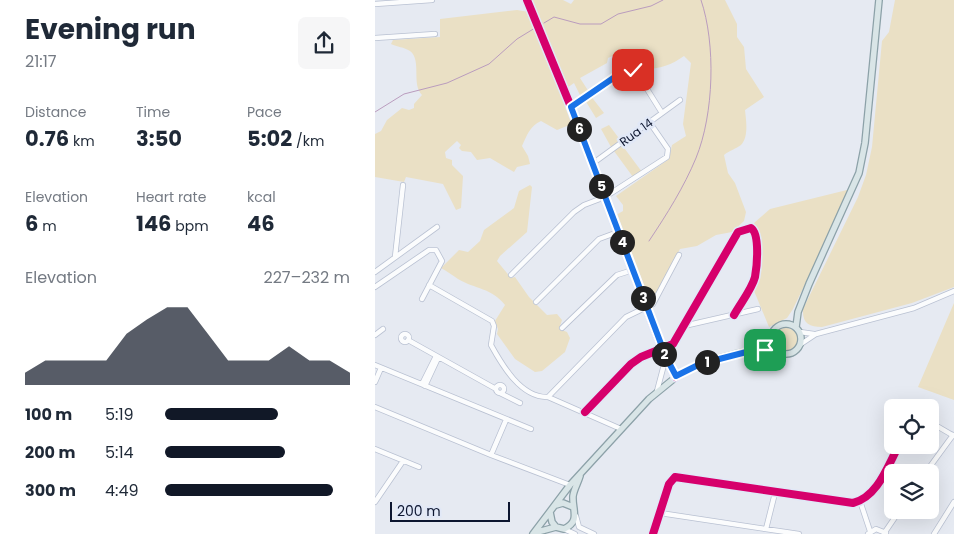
<!DOCTYPE html>
<html lang="en">
<head>
<meta charset="utf-8">
<style>
  body { margin:0; font-family:Poppins,sans-serif; background:#f6f6f7; color:#1f2937; height:100vh; display:flex; flex-direction:column; font-size:19px; white-space:nowrap }
  * { box-sizing:border-box; margin:0 }
  p { font-size:16px; color:#747a83 }
  .icon { flex:none; width:28px; height:28px; fill:none; stroke:currentColor; stroke-width:2; stroke-linecap:round; stroke-linejoin:round }
  .map { position:relative; flex:1; overflow:hidden }
  .details { display:flex; flex-direction:column; background:#fff; width:375px }
  .details>* { flex:none }
  .fabs { position:absolute; left:509px; top:399px; display:grid; gap:10px }
  .fabs a { display:grid; place-items:center; width:55px; height:55px; border-radius:8px; background:#fff; box-shadow:0 5px 20px #0002; font-size:25px }
  .scale { position:absolute; left:15px; bottom:12px; width:120px; box-sizing:border-box; padding-left:5px; border:2px solid #0c152f; border-top:0; font-size:14px; line-height:18px; white-space:nowrap; color:#0c152f; -webkit-text-stroke:4px #e1e8f7; paint-order:stroke }
  .pin { position:absolute; display:grid; place-items:center; width:42px; height:42px; color:#fff; margin:-21px; border-radius:10px; box-shadow:0 2px 8px #0006 }
  .km { position:absolute; width:25px; height:25px; margin:-12px; border-radius:50%; background:#222; color:#fff; font-size:14px; line-height:25px; text-align:center }
  .round { display:grid; place-items:center; flex:none; width:52px; height:52px; border-radius:8px; background:#f6f6f7 }
  .headline { display:flex; align-items:center; justify-content:space-between; height:85px; padding:0 25px }
  h1 { font-size:28px; font-weight:700; line-height:38px }
  .stats { display:grid; grid-template-columns:repeat(3,1fr); gap:8px; height:85px; padding:5px 25px }
  .stats div { display:grid; align-content:center }
  .stats b { font-size:21px; font-weight:700 }
  .stats small { font-size:14px; font-weight:400 }
  .stats p { font-size:14px }
  .chart { height:140px; padding:10px 25px }
  .chart p { display:flex; justify-content:space-between }
  .chart svg { width:100%; height:90px; margin-top:5px; fill:#111827; opacity:.7 }
  ul { padding:0 25px; list-style:none; font-size:16px }
  li { display:grid; grid-template-columns:80px 60px 1fr; align-items:center; height:38px }
  li i { height:12px; border-radius:6px; background:#111827 }
  main { display:flex; flex:1; min-height:0 }
  .map>svg:first-child { display:block }
  .green { fill:#eae0c5 }
  .lines { fill:none; stroke-linecap:round; stroke-linejoin:round }
  .stream { stroke:#ba9cbe; stroke-width:1 }
  .minor-casing { stroke:#b9c1d2; stroke-width:6 }
  .major-casing { stroke:#8ca1a8; stroke-width:8 }
  .minor { stroke:#fbfcfd; stroke-width:4.5 }
  .major { stroke:#d9e5e7; stroke-width:5.5 }
  .cycleway-casing { stroke:#e1e8f7; stroke-width:11 }
  .cycleway { stroke:#d6006c; stroke-width:8 }
  .route-casing { stroke:#fff; stroke-width:10 }
  .route { stroke:#1a73e8; stroke-width:6 }
  .labels { text-anchor:middle; dominant-baseline:central; stroke-width:5; stroke-linejoin:round; paint-order:stroke }
  .street-label { font-size:12px; fill:#0c152f; stroke:#e1e8f7 }
</style>
</head>
<body>
<main>
<section class="details">
<div class="headline"><div><h1>Evening run</h1><p>21:17</p></div><a class="round"><svg class="icon" aria-label="share" viewBox="0 0 24 24"><path d="M12 15V3M7 8l5-5 5 5M5 13v7h14v-7"/></svg></a></div>
<div class="stats">
<div><p>Distance</p><b>0.76<small> km</small></b></div>
<div><p>Time</p><b>3:50</b></div>
<div><p>Pace</p><b>5:02<small> /km</small></b></div>
</div>
<div class="stats">
<div><p>Elevation</p><b>6<small> m</small></b></div>
<div><p>Heart rate</p><b>146<small> bpm</small></b></div>
<div><p>kcal</p><b>46</b></div>
</div>
<div class="chart"><p><span>Elevation</span>227–232 m</p>
<svg viewBox="0 0 160 44" preserveAspectRatio="none"><path d="M0 44V38L10 32L20 32L30 32L40 32L50 19L60 12L70 6L80 6L90 19L100 32L110 32L120 32L130 25L140 32L150 32L160 38V44z"/></svg>
</div>
<ul>
<li><b>100 m</b>5:19<i style="width:61%"></i></li>
<li><b>200 m</b>5:14<i style="width:65%"></i></li>
<li><b>300 m</b>4:49<i style="width:91%"></i></li>
</ul>
</section>
<div class="map">
<svg width="579" height="534" viewBox="0 0 579 534">
  <rect width="100%" height="100%" fill="#e6eaf2"/>
  <path class="green" d="M156 0H188L196 4 199 0H350L362 24V37L369 47 371 69 389 97 370 110C371 120 374 137 366 145 361 149 355 150 349 155L353 173 360 183 371 212 369 221 357 232 341 235 322 246 305 249 280 297 271 296 241 215 248 211V205L241 196 294 159 297 145 311 136 308 124 316 63 309 56C298 64 285 69 272 69 263 68 256 66 248 70L242 54 233 58 232 63 205 78 214 92 206 97 199 83 192 88Z
    M520 0H579V287L537 303 447 327C434 327 427 323 428 309L483 197 491 175 497 147 507 41 514 32Z
    M142 10 154 12 199 126H192L182 130 166 121C155 126 152 135 147 146L153 156 155 164 142 167 139 172 115 158 102 160 96 152 87 151 84 148 86 145 82 141 70 152 71 158 77 160V165L88 176 86 208 81 210 68 184 31 177 29 182 0 177V134L6 131 12 120 27 108 34 110 39 108V104L47 95C36 84 47 60 35 51 29 47 22 47 16 44L18 40 65 37V19Z
    M215 95 229 113 221 118 210 100Z
    M234 125 246 141 236 147 226 129Z
    M247 145 267 172 258 177 239 151Z
    M155 185 157 187 152 232 125 256 122 261 136 278 140 277 154 297 172 315 182 314 187 320 184 329 192 332 195 338 190 352 167 371 160 372 140 359 122 334 123 329 120 321 130 305C117 288 100 289 83 279 77 275 72 271 66 268L84 250 93 252 105 241 109 230 139 208 144 191Z
    M476 189 418 309 412 318 394 327 377 286C383 274 387 247 384 233 382 228 379 229 379 223L395 209Z
    M579 303V400L543 387Z
    M399 340a12 12 0 1 1 24 0a12 12 0 1 1-24 0Z"/>
  <g class="lines">
    <path class="stream" d="M169 23 179 17 205 24H226L243 14 276 6 288 0
      M0 112 29 94 72 83 114 64 142 39 160 28
      M274 241C292 214 309 187 321 158 339 114 341 44 326 0"/>
    <defs>
      <path id="minor" d="M152 0 196 107 287 348 301 377
        M0 4 57 0
        M0 38 60 34
        M196 107 253 69 262 73 287 113
        M217 164 305 100
        M20 257 28 185
        M0 272 62 227
        M136 275 199 212 209 205 230 197 292 157 293 149 275 123
        M54 285 117 321 119 326 116 345C127 365 146 398 173 397L246 429
        M0 287 54 250H61L67 261 47 299
        M161 302 224 239 243 232
        M309 326 383 309
        M187 328 242 275 258 270
        M425 332 439 334
        M26 338a4 4 0 1 1 8 0a4 4 0 1 1-8 0Z
        M0 335 8 329
        M33 340 121 389
        M426 344 441 334 539 308 579 291
        M0 365 156 429
        M0 382 6 368
        M47 384 61 356
        M121 389a4 4 0 1 1 8 0a4 4 0 1 1-8 0Z
        M50 386 63 358
        M282 391 291 357
        M125 393 145 403
        M173 397 251 317 278 304 304 255
        M0 407 116 455 195 485
        M210 412 256 364 266 357 298 344 363 232 376 228C385 234 382 266 380 277 377 289 365 304 359 315
        M555 422 579 436
        M0 449 44 467
        M116 455 131 420
        M551 472 578 435
        M485 501 495 531
        M0 502 28 461
        M285 513 424 534
        M201 516 204 527 219 534
        M189 529 200 534
        M391 529 400 493
        M510 532 525 510
        M278 534 294 484 300 477 478 503C503 497 513 465 524 445
        M493 534 501 529 511 533
        M559 534 579 502"/>
      <path id="major" d="M396 339a15 15 0 1 1 30 0a15 15 0 1 1-30 0Z
        M421 327 423 312 434 284 484 173 490 143 504 0
        M181 505 188 503 198 507
        M175 512 177 522 181 527
        M159 533 181 527 189 529C206 521 197 510 198 496 199 489 203 483 205 476
        M158 534 195 485 274 399 301 377 325 363 360 354 383 349 401 351"/>
    </defs>
    <use href="#minor" class="minor-casing"/>
    <use href="#major" class="major-casing"/>
    <use href="#minor" class="minor"/>
    <use href="#major" class="major"/>
    <defs>
      <path id="cycleway" d="M152 0 196 107 287 348 301 377
        M210 412 256 364 266 357 298 344 363 232 376 228C385 234 382 266 380 277 377 289 365 304 359 315
        M278 534 294 484 300 477 478 503C503 497 513 465 524 445"/>
    </defs>
    <use href="#cycleway" class="cycleway-casing"/>
    <use href="#cycleway" class="cycleway"/>
  </g>
  <g class="lines">
    <defs>
      <path id="route" d="M258 70H250L196 107 291 357 301 376 325 364 383 349 390 350"/>
    </defs>
    <use href="#route" class="route-casing"/>
    <use href="#route" class="route"/>
  </g>
  <g class="labels">
    <g class="street-label">
      <text transform="translate(261 132) rotate(-36)">Rua 14</text>
    </g>
  </g>
</svg>
<div class="fabs">
<a><svg class="icon" aria-label="locate" viewBox="0 0 24 24"><circle cx="12" cy="12" r="6"/><path d="M12 2v4M12 18v4M2 12h4M18 12h4"/></svg></a>
<a><svg class="icon" aria-label="layers" viewBox="0 0 24 24"><path d="M12 4l9 5-9 5-9-5zM3 14l9 5 9-5"/></svg></a>
</div>
<div class="scale">200 m</div>
<div class="pin" style="left:390px;top:350px;background:#1e9e55"><svg class="icon" aria-label="arrive" viewBox="0 0 24 24"><path d="M6 21V4h12l-3 4 3 4H6"/></svg></div>
<div class="pin" style="left:258px;top:70px;background:#d93025"><svg class="icon" aria-label="check" viewBox="0 0 24 24"><path d="M5 12l5 5 9-10"/></svg></div>
<b class="km" style="left:332px;top:362px">1</b>
<b class="km" style="left:289px;top:354px">2</b>
<b class="km" style="left:268px;top:298px">3</b>
<b class="km" style="left:247px;top:242px">4</b>
<b class="km" style="left:226px;top:186px">5</b>
<b class="km" style="left:204px;top:129px">6</b>
</div>
</main>
</body>
</html>
